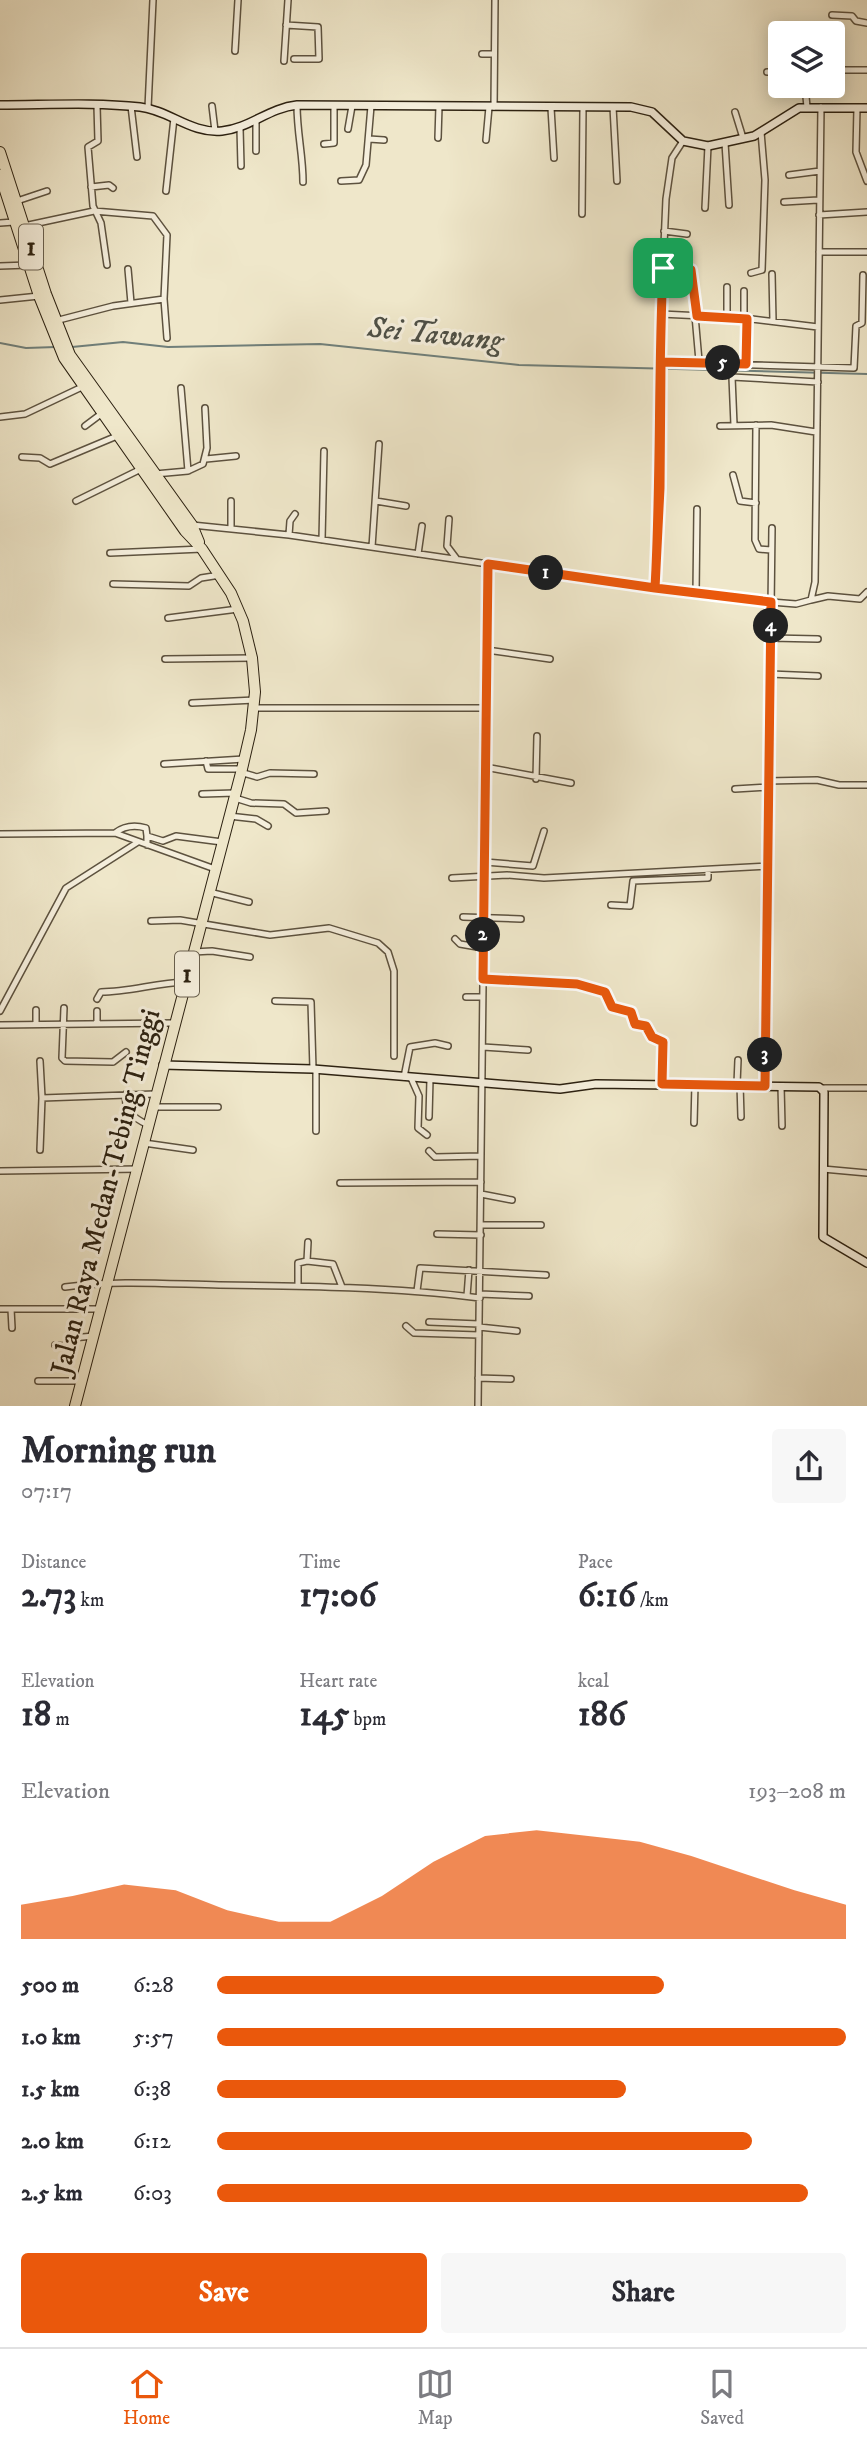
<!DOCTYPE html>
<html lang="en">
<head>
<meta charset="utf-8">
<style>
  body { margin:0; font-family:"IM FELL DW Pica",serif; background:#f7f7f7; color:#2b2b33; height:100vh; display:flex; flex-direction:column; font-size:26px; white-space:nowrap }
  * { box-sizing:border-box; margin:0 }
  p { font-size:23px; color:#7c7c81 }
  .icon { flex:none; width:38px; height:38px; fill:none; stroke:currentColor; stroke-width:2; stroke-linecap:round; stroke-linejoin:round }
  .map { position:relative; height:1406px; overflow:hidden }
  .side { display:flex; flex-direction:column; background:#fff; flex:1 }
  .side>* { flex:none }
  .fabs { position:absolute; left:768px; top:21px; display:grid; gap:14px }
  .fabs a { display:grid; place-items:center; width:77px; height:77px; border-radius:7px; background:#fff; box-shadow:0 4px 18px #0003; font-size:35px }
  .pin { position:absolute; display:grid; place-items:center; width:60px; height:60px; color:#fff; margin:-30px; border-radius:14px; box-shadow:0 4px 10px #0006 }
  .km { position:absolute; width:35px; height:35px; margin:-18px; border-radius:50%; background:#222; color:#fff; font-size:19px; line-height:35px; text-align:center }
  .round { display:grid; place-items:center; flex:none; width:74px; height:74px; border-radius:7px; background:#f7f7f7 }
  .headline { display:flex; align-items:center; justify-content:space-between; height:119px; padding:0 21px }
  h1 { font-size:38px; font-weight:800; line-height:52px }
  .figures { display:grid; grid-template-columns:repeat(3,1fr); gap:10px; height:119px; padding:7px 21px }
  .figures div { display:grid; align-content:center }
  .figures b { font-size:35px; font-weight:800 }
  .figures small { font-size:19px; font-weight:400 }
  .figures p { font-size:19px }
  .chart { height:196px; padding:14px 21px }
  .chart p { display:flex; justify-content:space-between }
  .chart svg { width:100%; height:126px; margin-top:7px; fill:#ea580c; opacity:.7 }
  .cta { display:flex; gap:14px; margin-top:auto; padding:14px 21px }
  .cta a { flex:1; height:80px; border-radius:7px; background:#ea580c; color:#fff; font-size:28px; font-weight:800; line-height:80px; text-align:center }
  .cta a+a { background:#f7f7f7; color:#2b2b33 }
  ul { padding:0 21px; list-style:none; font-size:23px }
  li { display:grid; grid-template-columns:112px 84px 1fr; align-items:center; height:52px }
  li i { height:18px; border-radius:9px; background:#ea580c }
  .tab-bar { display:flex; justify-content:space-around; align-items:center; height:98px; border-top:2px solid #e1e1e2; background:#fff; font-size:19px; color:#7c7c81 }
  .tab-bar a { display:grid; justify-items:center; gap:4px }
  .tab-bar .selected { color:#ea580c }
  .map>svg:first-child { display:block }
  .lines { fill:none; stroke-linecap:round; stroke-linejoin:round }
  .stream { stroke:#707f7a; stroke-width:2 }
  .street-casing { stroke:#5d523f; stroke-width:8 }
  .secondary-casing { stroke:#2c2111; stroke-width:10 }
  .highway-casing { stroke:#2c2111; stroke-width:12 }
  .street { stroke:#f5efdd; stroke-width:5 }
  .secondary { stroke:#f5efdd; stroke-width:7 }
  .highway { stroke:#efe7ca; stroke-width:10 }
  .route-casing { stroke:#fff; stroke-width:14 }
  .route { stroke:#ea580c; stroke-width:9 }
  .labels { text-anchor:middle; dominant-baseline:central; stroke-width:6; stroke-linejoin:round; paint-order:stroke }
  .shield { fill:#f5efdd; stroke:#685f4e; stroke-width:2 }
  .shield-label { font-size:26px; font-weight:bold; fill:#2c2111 }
  .street-label { font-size:28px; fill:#2c2111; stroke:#f5efdd }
  .water-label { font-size:30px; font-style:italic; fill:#4e5046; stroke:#f5efdd }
</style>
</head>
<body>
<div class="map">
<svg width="867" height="1406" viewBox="0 0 867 1406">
  <rect width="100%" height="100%" fill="#efe7ca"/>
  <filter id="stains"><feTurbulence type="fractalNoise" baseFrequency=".00286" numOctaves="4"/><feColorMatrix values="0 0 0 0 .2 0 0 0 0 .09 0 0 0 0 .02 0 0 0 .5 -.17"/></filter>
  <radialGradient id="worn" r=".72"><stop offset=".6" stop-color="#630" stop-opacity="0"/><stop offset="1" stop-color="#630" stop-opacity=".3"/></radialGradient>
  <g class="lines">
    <path class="stream" d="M0 343 26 348 56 347
      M72 347 123 342 168 347 320 344 519 365 867 374"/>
    <defs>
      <path id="street" d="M832 15 852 16 856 21 867 23
        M286 25 318 27 319 59H294
        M235 51 238 0
        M482 54H494
        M284 61 288 0
        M833 70H867
        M767 72H780
        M805 86 807 107
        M297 105C297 133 303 155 303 182
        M97 106 98 141 88 147 93 206 101 223 107 265
        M131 106 137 157
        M212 106 215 131
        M494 107 495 0
        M613 107 617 181
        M148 108 153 0
        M551 108 554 158
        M857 108 856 152 867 181
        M735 112 743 138
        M256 121V151
        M240 128 241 166
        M348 129 352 106
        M438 138 439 106
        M369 139 384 140
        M486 140 489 107
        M725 143 729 205
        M324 144 334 143V106
        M789 175 820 171
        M341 181 359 180 366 165 371 106
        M91 187 109 185 113 188
        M166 191 174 118
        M17 201 47 191
        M784 202 818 200
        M705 208 708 146
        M582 214 583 108
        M819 215 867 212
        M0 223 14 222
        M24 226 94 211 153 216 167 235 164 299 167 338
        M664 231 687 234
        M819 252H867
        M0 266 29 265
        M663 268 691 270 699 361
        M128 269 131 303
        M644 272H663
        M751 273 762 270 765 180 761 132
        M772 274 773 321
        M0 300 39 296
        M661 314 744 318 818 327
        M727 317V287
        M744 318V291
        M55 321 113 306 164 299
        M661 362 854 368 856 326 862 323 863 275
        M746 364 747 319
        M181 388 188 471
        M0 417 25 414 82 387
        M734 425 732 377 818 382
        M756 425 755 540 759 549 771 550
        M85 426 101 414
        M720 426 771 425 816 432
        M22 457 40 458 50 464 117 436
        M206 459 236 456
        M155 474 188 471 203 464 207 448 205 408
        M733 475 740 501 756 503
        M76 501 141 469
        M376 501 406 506
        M449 519 447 546 456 558
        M192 525 289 535 488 564 478 1406
        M231 528V501
        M289 535 290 521 295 514
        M322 540 324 451
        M372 547 379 444
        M110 553 202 549
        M418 554 422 526
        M488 564 771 602 796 604 811 600 815 582 821 107
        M113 584 189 586 201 578 220 575
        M655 588 660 488 661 314 666 199 672 158 683 141
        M696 593 697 509
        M811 600 828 596 860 599 867 592
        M168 618 238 609
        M771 638 818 639
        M487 650 550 659
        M165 659 252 658
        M770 674 818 676
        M192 703 255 700
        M254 708H485
        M206 761 208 769H242
        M164 764 244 759
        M485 767 571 783
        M240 772 257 777 270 773 314 774
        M536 779 537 736
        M767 781 817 780 839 785H867
        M735 789 767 787
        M202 794 235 793
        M235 798 251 803 284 804 296 813 326 811
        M229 816 256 819 268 826
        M115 833C124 826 135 825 146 828L147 836
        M0 834 115 833 215 869
        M147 845V836L163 841 176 836 222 842
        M485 862 533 866 544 831
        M452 878 507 875 544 878 767 866
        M209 892 249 902
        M611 905 630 906 633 881 708 878V870
        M463 917 521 919
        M151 921 180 920 270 935 329 928 378 943 388 952 394 971V1056
        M455 939 460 944 483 948
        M193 952 212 951 250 957
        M483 979 577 984 605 992 612 1007 631 1012 635 1024 646 1026 652 1037 663 1042 662 1084
        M466 997H482
        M97 999 101 992C129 992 156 983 185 982
        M275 1001 311 1002 313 1069
        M64 1008 62 1058 65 1061 113 1062 126 1052
        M36 1010V1024
        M0 1011 66 888 138 842
        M97 1022V1011
        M0 1025 173 1023
        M483 1047 528 1050
        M40 1061 42 1098 155 1094
        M404 1077 410 1047 435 1043 448 1046
        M411 1078 419 1096 418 1128 427 1135
        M737 1084 738 1060
        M740 1084 741 1117
        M765 1086 772 528
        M781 1086 782 1126
        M821 1088H867
        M126 1094C123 1111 134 1118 148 1125
        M155 1107H218
        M429 1117 430 1079
        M694 1123 695 1084
        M316 1131V1070
        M144 1143 193 1150
        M40 1150 42 1098
        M429 1151 435 1157 481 1156
        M823 1169 867 1173
        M0 1171 139 1169
        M340 1183 481 1182
        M481 1194 512 1200
        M481 1225H541
        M437 1234 481 1235
        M308 1242 307 1261 333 1264 342 1287
        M298 1286V1263L307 1261
        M65 1287C116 1280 168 1284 219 1285 306 1286 393 1287 480 1298
        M417 1291 420 1268 546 1275
        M480 1294 529 1296
        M467 1296 469 1270
        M0 1309H101
        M11 1309 12 1328
        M429 1322 479 1324
        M406 1326 414 1333 479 1335
        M479 1327 517 1331
        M55 1345 64 1346 72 1338 94 1336
        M478 1378 511 1379
        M38 1381H81"/>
      <path id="secondary" d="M0 105C46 105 94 102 140 107 169 110 191 134 222 131 250 128 269 108 297 105L631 107 652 112 683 141 708 146 754 136 799 108H867
        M163 1065 313 1069 560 1089 596 1084 819 1087 824 1092 823 1237 867 1263"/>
      <path id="highway" d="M0 152 46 294 70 355 192 525 199 542
        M0 175 39 296 64 358 185 531 202 549 231 593 243 621 252 658 255 692 251 730 242 769 75 1406"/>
    </defs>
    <use href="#street" class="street-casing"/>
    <use href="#secondary" class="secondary-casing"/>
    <use href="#highway" class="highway-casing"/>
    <use href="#street" class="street"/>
    <use href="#secondary" class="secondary"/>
    <use href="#highway" class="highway"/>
  </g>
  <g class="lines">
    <defs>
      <path id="route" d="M663 268C658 375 661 481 655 588L488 564 483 979 577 984 605 992 612 1007 631 1012 635 1024 646 1026 652 1037 663 1042 662 1084 765 1086 771 602 655 588 660 488 661 362 746 364 747 319 697 316 691 270 663 268"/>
    </defs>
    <use href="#route" class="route-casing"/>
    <use href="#route" class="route"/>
  </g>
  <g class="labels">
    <g class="shield">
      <rect x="19" y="224.5" width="24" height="45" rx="5"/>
      <rect x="175" y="951.5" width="24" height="45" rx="5"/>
    </g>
    <g class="shield-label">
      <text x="31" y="247">1</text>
      <text x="187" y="974">1</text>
    </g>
    <g class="street-label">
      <text transform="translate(106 1192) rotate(-76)">Jalan Raya Medan-Tebing Tinggi</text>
    </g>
    <g class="water-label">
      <text transform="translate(435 335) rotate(6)">Sei Tawang</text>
    </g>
  </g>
  <rect width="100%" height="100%" filter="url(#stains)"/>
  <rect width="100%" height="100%" fill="url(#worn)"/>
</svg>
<div class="fabs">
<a><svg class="icon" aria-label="layers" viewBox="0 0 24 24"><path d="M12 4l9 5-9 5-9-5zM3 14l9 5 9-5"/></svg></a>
</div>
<div class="pin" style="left:663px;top:268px;background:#1e9e55"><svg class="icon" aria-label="arrive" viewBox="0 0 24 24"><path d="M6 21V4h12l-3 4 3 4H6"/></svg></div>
<b class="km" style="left:546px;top:573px">1</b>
<b class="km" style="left:483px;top:935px">2</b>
<b class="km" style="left:765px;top:1055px">3</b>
<b class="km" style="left:771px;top:626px">4</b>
<b class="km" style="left:723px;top:363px">5</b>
</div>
<section class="side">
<div class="headline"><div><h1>Morning run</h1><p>07:17</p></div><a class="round"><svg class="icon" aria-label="share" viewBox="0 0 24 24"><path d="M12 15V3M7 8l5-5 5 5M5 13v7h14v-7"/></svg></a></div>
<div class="figures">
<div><p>Distance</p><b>2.73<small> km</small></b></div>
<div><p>Time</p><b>17:06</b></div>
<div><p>Pace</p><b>6:16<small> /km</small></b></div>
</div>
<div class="figures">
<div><p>Elevation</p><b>18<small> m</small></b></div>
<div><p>Heart rate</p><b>145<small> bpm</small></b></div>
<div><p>kcal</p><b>186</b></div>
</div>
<div class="chart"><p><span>Elevation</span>193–208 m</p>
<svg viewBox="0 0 160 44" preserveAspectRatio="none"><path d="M0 44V32L10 29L20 25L30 27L40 34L50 38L60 38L70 29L80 17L90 8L100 6L110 8L120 10L130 15L140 21L150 27L160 32V44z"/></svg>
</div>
<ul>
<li><b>500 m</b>6:28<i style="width:71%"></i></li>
<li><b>1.0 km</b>5:57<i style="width:100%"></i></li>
<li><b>1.5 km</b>6:38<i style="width:65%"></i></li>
<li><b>2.0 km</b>6:12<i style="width:85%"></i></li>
<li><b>2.5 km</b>6:03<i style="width:94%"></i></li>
</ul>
<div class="cta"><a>Save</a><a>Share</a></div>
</section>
<nav class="tab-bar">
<a class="selected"><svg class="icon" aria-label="home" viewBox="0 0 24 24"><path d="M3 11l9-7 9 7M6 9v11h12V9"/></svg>Home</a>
<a><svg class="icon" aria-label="map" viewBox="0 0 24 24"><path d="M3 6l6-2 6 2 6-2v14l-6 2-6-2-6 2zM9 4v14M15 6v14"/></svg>Map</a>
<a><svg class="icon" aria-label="saved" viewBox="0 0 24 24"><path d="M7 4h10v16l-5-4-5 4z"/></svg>Saved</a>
</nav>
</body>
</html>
